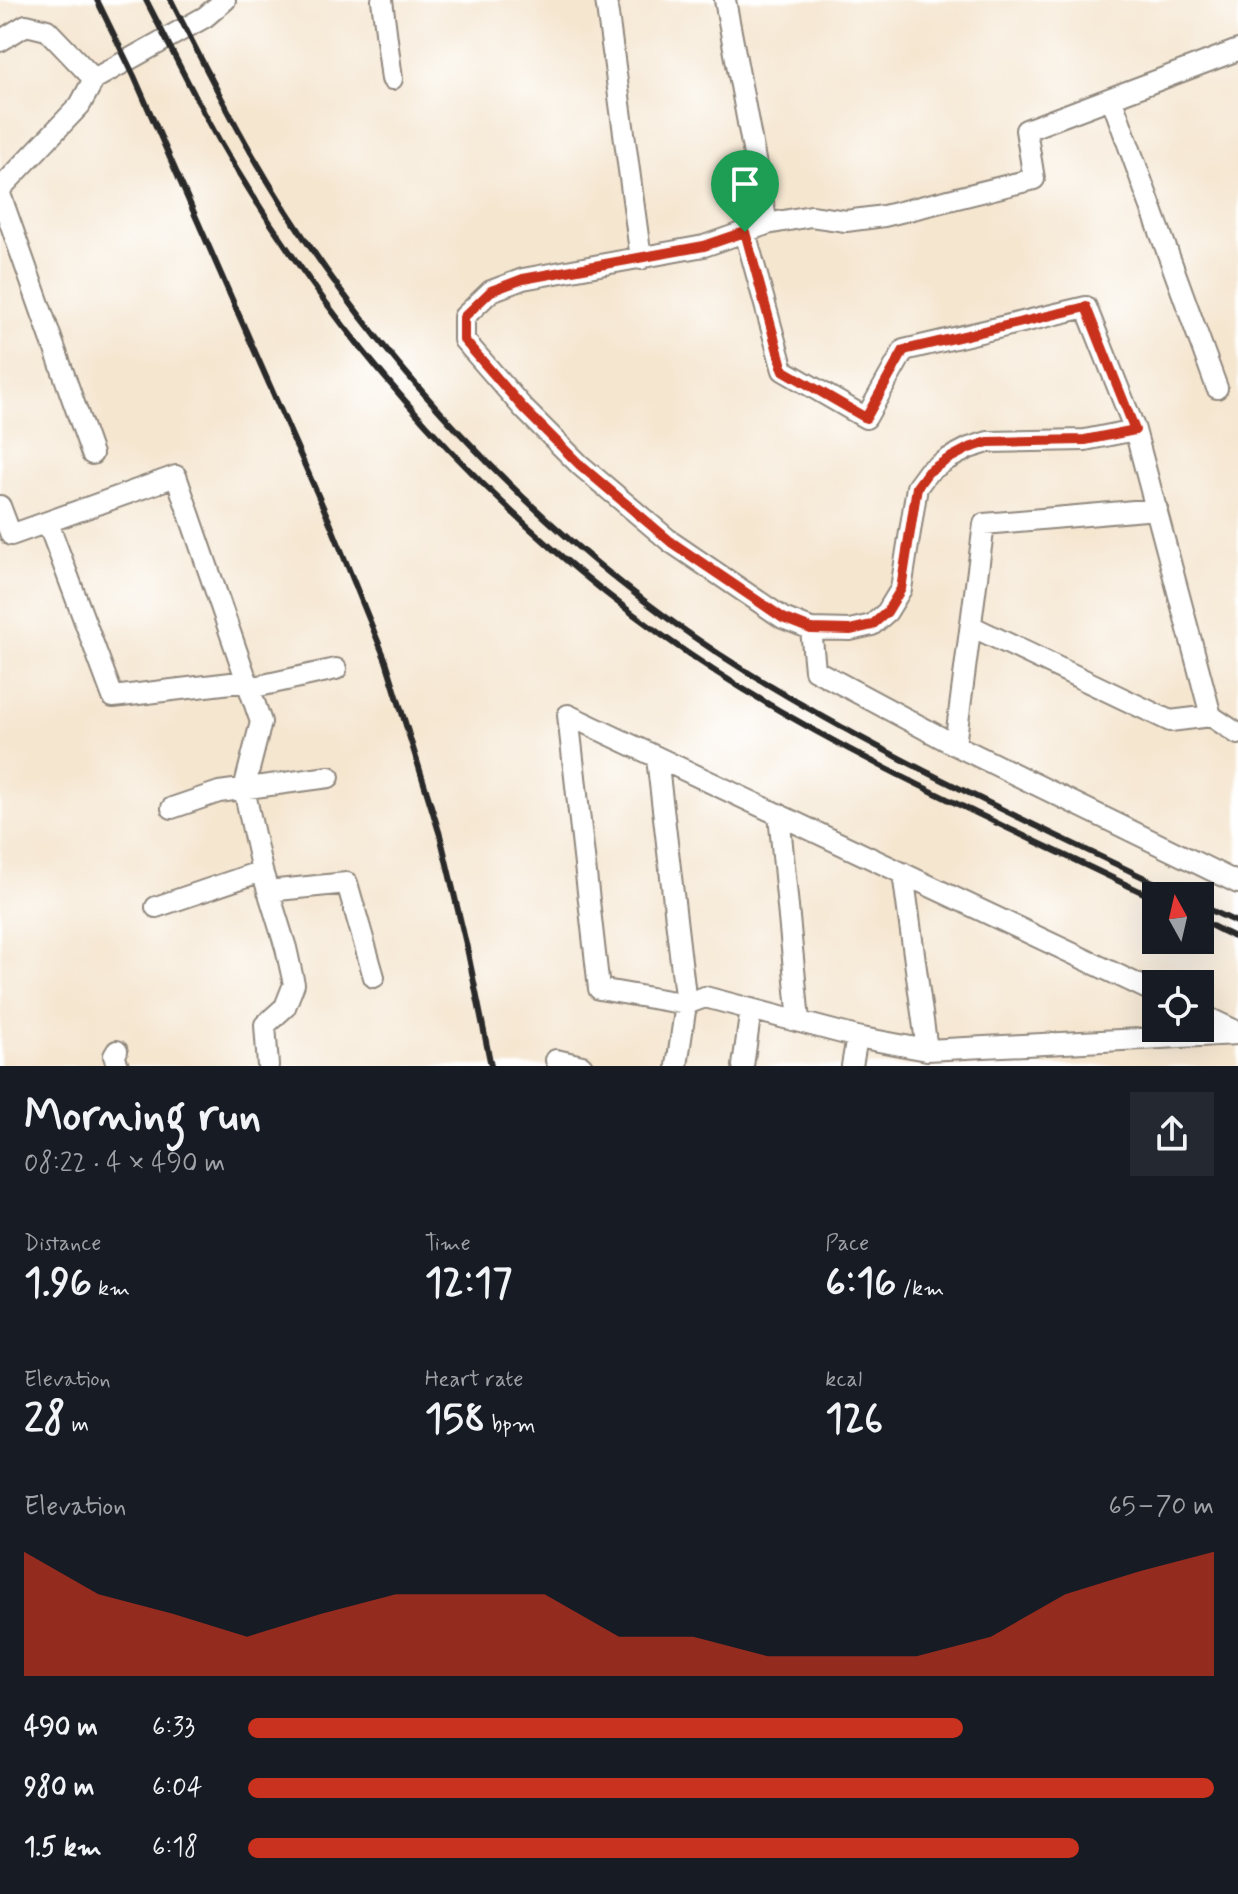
<!DOCTYPE html>
<html lang="en">
<head>
<meta charset="utf-8">
<style>
  body { margin:0; font-family:Mynerve,sans-serif; background:#242831; color:#f1f3f6; height:100vh; display:flex; flex-direction:column; font-size:30px; white-space:nowrap }
  * { box-sizing:border-box; margin:0 }
  p { font-size:26px; color:#9ea1a6 }
  .icon { flex:none; width:44px; height:44px; fill:none; stroke:currentColor; stroke-width:2; stroke-linecap:round; stroke-linejoin:round }
  .map { position:relative; height:1066px; overflow:hidden }
  .details { display:flex; flex-direction:column; background:#171b24; flex:1 }
  .details>* { flex:none }
  .needle { width:52px; rotate:352deg }
  .fabs { position:absolute; left:1142px; top:882px; display:grid; gap:16px }
  .fabs a { display:grid; place-items:center; width:72px; height:72px; border-radius:0px; background:#171b24; box-shadow:0 8px 32px #0002; font-size:40px }
  .pin { position:absolute; display:grid; place-items:center; width:68px; height:68px; color:#fff; margin:-82px -34px; border-radius:50% 50% 50% 0; rotate:-45deg; box-shadow:0 0 8px #0007 }
  .pin .icon { rotate:45deg }
  .round { display:grid; place-items:center; flex:none; width:84px; height:84px; border-radius:0px; background:#242831 }
  .summary { display:flex; align-items:center; justify-content:space-between; height:136px; padding:0 24px }
  h1 { font-size:44px; font-weight:700; line-height:60px }
  .metrics { display:grid; grid-template-columns:repeat(3,1fr); gap:12px; height:136px; padding:8px 24px }
  .metrics div { display:grid; align-content:center }
  .metrics b { font-size:40px; font-weight:700 }
  .metrics small { font-size:22px; font-weight:400 }
  .metrics p { font-size:22px }
  .chart { height:224px; padding:16px 24px }
  .chart p { display:flex; justify-content:space-between }
  .chart svg { width:100%; height:144px; margin-top:8px; fill:#c8321e; opacity:.7 }
  ul { padding:0 24px; list-style:none; font-size:26px }
  li { display:grid; grid-template-columns:128px 96px 1fr; align-items:center; height:60px }
  li i { height:20px; border-radius:10px; background:#c8321e }
  .map>svg:first-child { display:block }
  .lines { fill:none; stroke-linecap:round; stroke-linejoin:round }
  .minor-casing { stroke:#90887e; stroke-width:24 }
  .minor { stroke:#fff; stroke-width:20 }
  .rail { stroke:#2b2b2b; stroke-width:6 }
  .route-casing { stroke:#fff; stroke-width:16 }
  .route { stroke:#c8321e; stroke-width:10 }
</style>
</head>
<body>
<div class="map">
<svg width="1238" height="1066" viewBox="0 0 1238 1066">
  <rect width="100%" height="100%" fill="#fff"/>
  <filter id="ink" filterUnits="userSpaceOnUse"><feTurbulence type="fractalNoise" baseFrequency=".0125" numOctaves="2"/><feDisplacementMap in="SourceGraphic" scale="16" xChannelSelector="R" yChannelSelector="G"/><feConvolveMatrix kernelMatrix="1 2 1 2 8 2 1 2 1" color-interpolation-filters="sRGB"/></filter>
  <filter id="wash" filterUnits="userSpaceOnUse"><feTurbulence type="fractalNoise" baseFrequency=".006" numOctaves="4" result="noise"/><feDisplacementMap in="SourceGraphic" scale="32" xChannelSelector="R" yChannelSelector="G"/><feGaussianBlur stdDeviation="1.8" result="paint"/><feColorMatrix in="noise" values="0 0 0 0 0 0 0 0 0 0 0 0 0 0 0 0 0 1.4 0 .05"/><feComposite in="paint" operator="in"/></filter>
  <g filter="url(#wash)">
    <rect width="100%" height="100%" fill="#f5e6d0"/>
  </g>
  <g filter="url(#ink)">
    <g class="lines">
      <defs>
        <path id="minor" d="M382 0 392 79
          M606 0 641 259
          M725 0 767 224
          M0 41 26 25 47 30 94 79
          M1238 50 1026 130 1034 179 884 216 846 221 811 216 767 224 704 246 523 279 491 291 464 317V340L524 409 580 465 671 542 783 618 811 629 850 630 872 625 887 612 901 589 917 487 928 472 948 459 969 448 988 442 1085 440 1135 430 1211 716 1238 734
          M1112 100 1217 388
          M0 189 80 105 94 79 205 17 225 0
          M0 194 92 454
          M745 232 783 370 866 418 904 350 1086 307 1135 430
          M0 506 11 535 176 476 261 722 244 789 262 871 286 948 294 984 285 1007 265 1025 268 1066
          M1157 509 984 524 955 745 1238 883
          M48 523 113 697 248 681
          M971 626 1170 721 1211 716
          M811 629 815 670 955 745
          M250 688 336 669
          M657 758 686 1004 677 1066
          M172 808 219 792 329 777
          M779 814 799 1021
          M903 873 927 1050
          M268 891 347 883 374 977
          M156 907 262 871
          M1156 993 568 715 599 989 686 1004 705 997 857 1037 927 1050 1238 1034
          M1200 1014 1238 1032
          M117 1051 114 1056 118 1066
          M556 1060 582 1066
          M743 1066 751 1009
          M852 1066 857 1037"/>
      </defs>
      <use href="#minor" class="minor-casing"/>
      <use href="#minor" class="minor"/>
      <path class="rail" d="M97 0 134 76 331 525 386 661 440 835 467 948 491 1066
        M146 0C176 58 204 117 238 172 359 371 520 545 716 672 855 761 1008 827 1156 899
        M171 0C197 51 223 104 252 154 363 348 533 531 719 654 865 749 1026 820 1182 896
        M1200 905 1238 923
        M1200 920 1238 939"/>
    </g>
  </g>
  <g class="lines" filter="url(#ink)">
    <defs>
      <path id="route" d="M745 232 783 370 866 418 904 350 1086 307 1135 430 1085 440 988 442 969 448 948 459 928 472 917 487 901 589 887 612 872 625 850 630 811 629 783 618 671 542 580 465 524 409 464 340V317L491 291 523 279 704 246Z"/>
    </defs>
    <use href="#route" class="route-casing"/>
    <use href="#route" class="route"/>
  </g>
</svg>
<div class="fabs">
<a><svg class="needle" viewBox="-14 -14 28 28"><path d="M0-13l5 13h-10z" fill="#e53935"/><path d="M0 13l5-13h-10z" fill="#9ea1a6"/></svg></a>
<a><svg class="icon" aria-label="locate" viewBox="0 0 24 24"><circle cx="12" cy="12" r="6"/><path d="M12 2v4M12 18v4M2 12h4M18 12h4"/></svg></a>
</div>
<div class="pin" style="left:745px;top:232px;background:#1e9e55"><svg class="icon" aria-label="arrive" viewBox="0 0 24 24"><path d="M6 21V4h12l-3 4 3 4H6"/></svg></div>
</div>
<section class="details">
<div class="summary"><div><h1>Morning run</h1><p>08:22 · 4 × 490 m</p></div><a class="round"><svg class="icon" aria-label="share" viewBox="0 0 24 24"><path d="M12 15V3M7 8l5-5 5 5M5 13v7h14v-7"/></svg></a></div>
<div class="metrics">
<div><p>Distance</p><b>1.96<small> km</small></b></div>
<div><p>Time</p><b>12:17</b></div>
<div><p>Pace</p><b>6:16<small> /km</small></b></div>
</div>
<div class="metrics">
<div><p>Elevation</p><b>28<small> m</small></b></div>
<div><p>Heart rate</p><b>158<small> bpm</small></b></div>
<div><p>kcal</p><b>126</b></div>
</div>
<div class="chart"><p><span>Elevation</span>65–70 m</p>
<svg viewBox="0 0 160 44" preserveAspectRatio="none"><path d="M0 44V6L10 19L20 25L30 32L40 25L50 19L60 19L70 19L80 32L90 32L100 38L110 38L120 38L130 32L140 19L150 12L160 6V44z"/></svg>
</div>
<ul>
<li><b>490 m</b>6:33<i style="width:74%"></i></li>
<li><b>980 m</b>6:04<i style="width:100%"></i></li>
<li><b>1.5 km</b>6:18<i style="width:86%"></i></li>
</ul>
</section>
</body>
</html>
